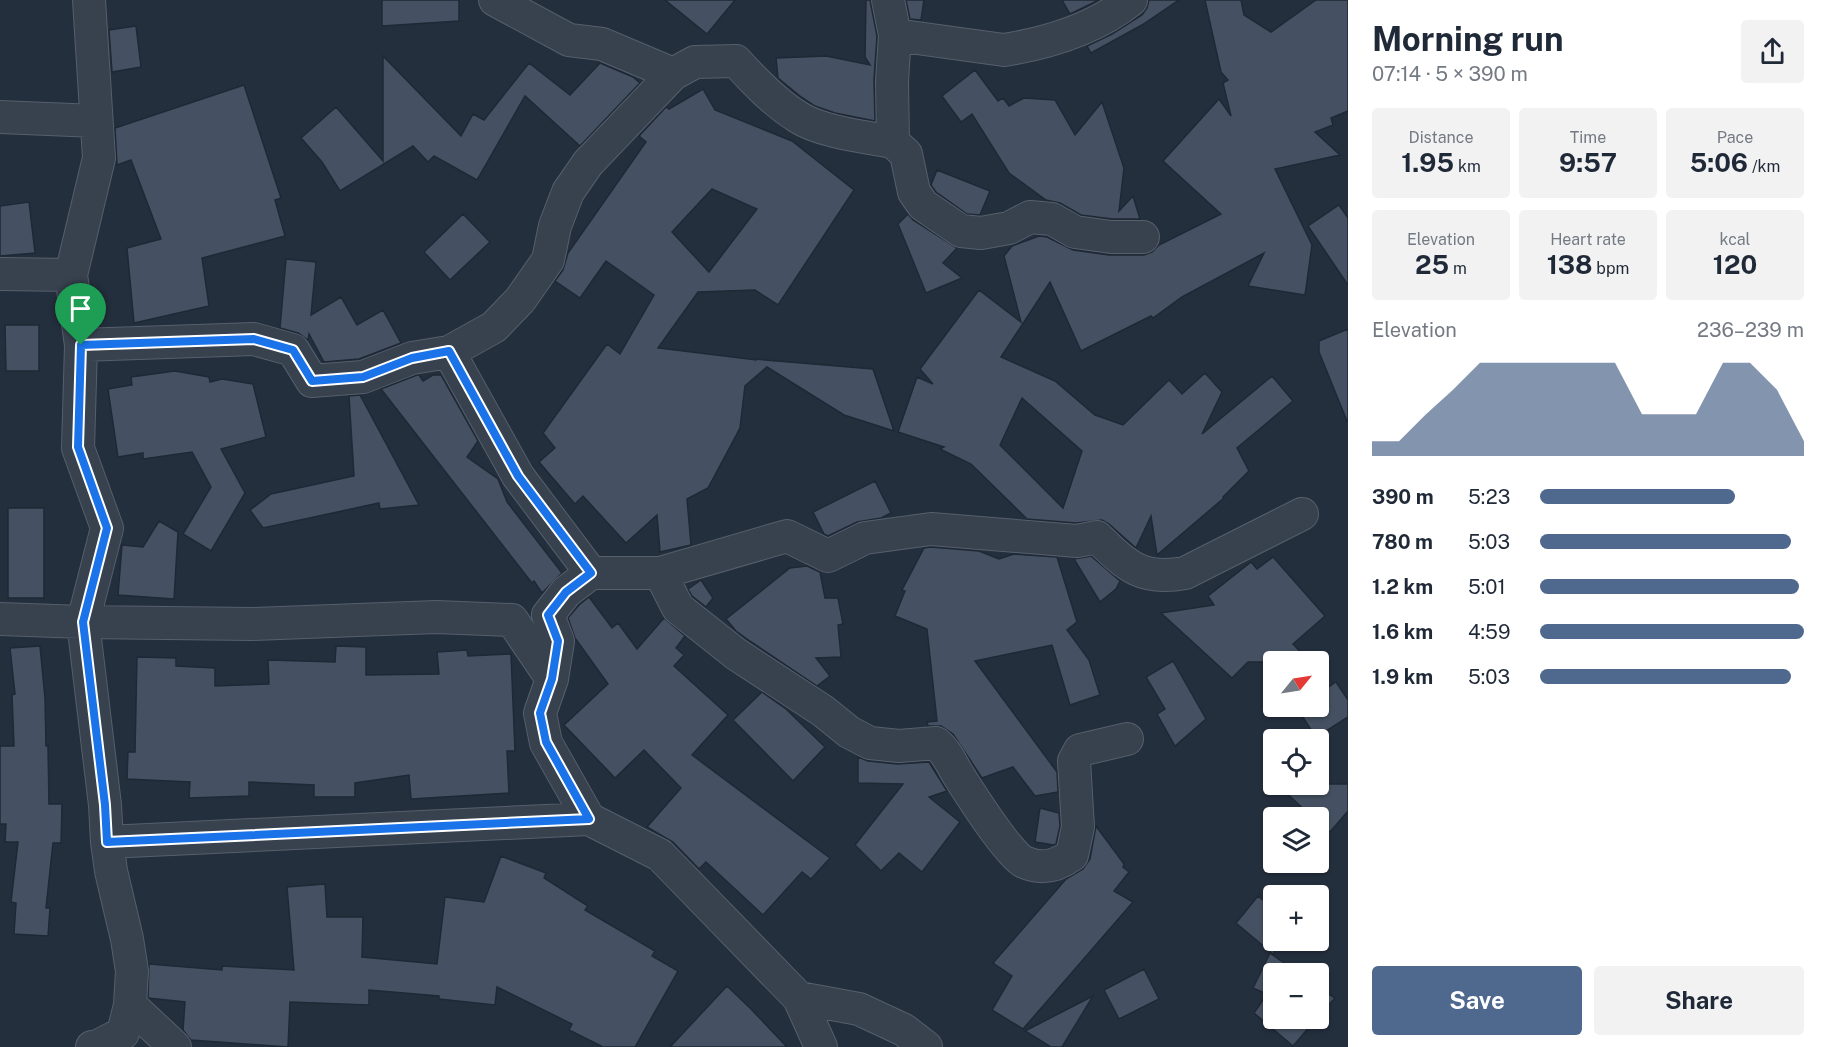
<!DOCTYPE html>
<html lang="en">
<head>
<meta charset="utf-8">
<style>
  body { margin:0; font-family:"Public Sans",sans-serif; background:#f2f2f3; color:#1f2937; height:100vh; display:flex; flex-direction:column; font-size:22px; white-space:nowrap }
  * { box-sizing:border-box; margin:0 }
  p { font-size:20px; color:#747a83 }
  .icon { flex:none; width:33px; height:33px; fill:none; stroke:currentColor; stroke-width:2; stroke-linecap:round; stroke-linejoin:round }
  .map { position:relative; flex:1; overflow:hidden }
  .sheet { display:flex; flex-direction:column; background:#fff; width:480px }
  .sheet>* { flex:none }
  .needle { width:39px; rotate:60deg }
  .controls { position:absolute; left:1263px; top:651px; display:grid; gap:12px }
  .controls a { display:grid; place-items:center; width:66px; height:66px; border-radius:6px; background:#fff; box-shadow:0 2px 4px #0004; font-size:30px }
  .pin { position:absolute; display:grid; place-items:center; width:51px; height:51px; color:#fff; margin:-62px -26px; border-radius:50% 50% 50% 0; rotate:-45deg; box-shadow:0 0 6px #0007 }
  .pin .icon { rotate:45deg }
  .round { display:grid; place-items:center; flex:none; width:63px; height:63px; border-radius:6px; background:#f2f2f3 }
  .head { display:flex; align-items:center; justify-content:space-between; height:102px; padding:0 24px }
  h1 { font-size:33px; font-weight:700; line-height:45px }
  .figures { display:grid; grid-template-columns:repeat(3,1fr); gap:9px; height:102px; padding:6px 24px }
  .figures div { display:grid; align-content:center; border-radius:6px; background:#f2f2f3; text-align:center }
  .figures b { font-size:26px; font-weight:700 }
  .figures small { font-size:16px; font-weight:400 }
  .figures p { font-size:16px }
  .chart { height:168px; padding:12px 24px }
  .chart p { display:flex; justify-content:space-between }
  .chart svg { width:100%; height:108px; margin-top:6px; fill:#4f688e; opacity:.7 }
  .button { display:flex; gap:12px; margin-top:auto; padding:12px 24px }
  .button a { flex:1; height:69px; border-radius:6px; background:#4f688e; color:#fff; font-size:24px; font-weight:700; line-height:69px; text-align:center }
  .button a+a { background:#f2f2f3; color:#1f2937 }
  ul { padding:0 24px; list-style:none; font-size:20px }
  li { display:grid; grid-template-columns:96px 72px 1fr; align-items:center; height:45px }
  li i { height:15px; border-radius:8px; background:#4f688e }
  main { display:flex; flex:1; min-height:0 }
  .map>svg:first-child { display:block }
  .building { fill:#455162; stroke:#1f2835; stroke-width:1.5; fill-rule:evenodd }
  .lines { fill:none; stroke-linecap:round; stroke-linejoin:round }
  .minor-casing { stroke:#565f6c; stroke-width:34 }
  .minor { stroke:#38414e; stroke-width:32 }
  .route-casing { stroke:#fff; stroke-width:12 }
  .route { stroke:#1a73e8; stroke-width:8 }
</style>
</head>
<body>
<main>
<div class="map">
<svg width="1348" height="1047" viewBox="0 0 1348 1047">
  <rect width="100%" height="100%" fill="#242f3e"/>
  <path class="building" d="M382 0H459V21L382 26Z
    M665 0H735L707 34Z
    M866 0H870L877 36 874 80 875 121 835 113 815 106 800 96 778 78 776 58 826 56 870 65 865 57Z
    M906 0H924L921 20 910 19Z
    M1062 0H1099L1070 14Z
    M1149 0H1179L1142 25 1091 53 1087 46 1112 34 1142 15 1147 8Z
    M1205 0H1241L1244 15 1271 32 1316 0H1348V111L1331 118 1333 125 1315 132 1340 155 1275 169 1312 245 1305 295 1248 286 1264 253 1182 297 1153 318 1151 316 1081 351 1050 282 1001 357 1055 381 1095 415 1123 425 1169 380 1182 394 1205 373 1222 392 1202 434 1272 376 1293 401 1237 448 1249 471 1223 497 1224 498 1157 555 1151 516 1136 548 1109 524 1102 520 1076 523 1027 519 971 464 940 449 944 447 898 432 917 377 933 384 920 369 979 290 1021 322 1004 256 1012 246 1039 236 1047 237 1073 250 1109 255H1144L1152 252 1159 245 1221 214 1163 161 1219 99 1231 116 1223 83 1228 80 1221 72ZM1022 398 1082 451 1063 508 1000 445Z
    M136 26 141 67 112 72 109 30Z
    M383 56 461 136 473 114 484 120 529 63 570 95 600 63 633 77 640 83 580 146 525 96 477 180 434 156 428 162 413 146 340 191 322 162 301 138 336 107 383 161Z
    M975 70 998 101 1003 98 1009 106 1024 98 1055 100 1075 135 1102 102 1124 168 1119 211 1133 196 1140 219H1112L1081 215 1060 203 1046 200 1009 173 972 114 961 122 942 96Z
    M244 85 281 198 275 200 285 236 202 258 209 306 134 323 127 248 161 239 131 160 117 165 115 128Z
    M703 89 715 110 792 141 854 190 778 305 755 290 698 292 658 348 757 360 754 359 873 369 894 431 844 415 767 367 745 386 740 428 708 488 687 499 691 545 660 552 657 515 626 543 583 496 575 504 539 462 555 448 543 433 607 344 620 354 654 295 606 261 580 298 555 281 563 270 568 253 646 142 639 136 666 107 669 109ZM712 189 757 209 709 272 672 232Z
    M937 170 990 191 980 215 967 214 936 192 931 185Z
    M29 202 35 253 0 256V206Z
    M1339 205 1348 218V285L1308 226Z
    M463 214 490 242 450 280 424 252Z
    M908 214 913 220 957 248 943 263 962 278 926 293 898 224Z
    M286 259 316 262 311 315 341 297 357 325 383 310 401 343 359 359 324 362 309 334 308 340 298 333 280 328Z
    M5 325H39V371H6Z
    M1348 329V421H1347L1319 352V341Z
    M175 371 209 377 210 382 222 379 253 384 266 437 221 449 245 493 211 551 183 534 211 487 192 452 143 459V453L118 457 108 389 132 385 131 377Z
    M417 375H419L423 381 433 375H441L478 441 467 457 498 479 507 502 562 573 542 593 534 581 532 583 381 389Z
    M360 395 419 505 380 509 379 503 263 528 250 510 271 494 354 476 349 396Z
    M875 481 891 513 881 518 857 522 828 536 824 534 813 512Z
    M8 508H44V598H8Z
    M159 521 178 532 174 599 118 595 122 545 143 547Z
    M931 547 979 551 999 559 1014 554 1057 557 1077 622 1067 630 1089 660 1100 695 1070 705 1052 645 975 661 1057 772 1058 792 1035 796 1013 767 982 778 953 734 941 726H928L927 722 937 721 927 629 895 616 905 591 902 590 924 548Z
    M1091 556 1120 581 1116 589 1100 602 1074 559Z
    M1273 557 1325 616 1293 644 1310 662H1248L1232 678 1161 613 1214 605 1208 596 1251 562 1257 569Z
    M807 566 820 572 825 598H838L843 624 838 625 841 657 816 658 830 676 817 686 747 639 736 631 726 619 790 568Z
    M701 580 713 598 706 607 692 596 688 589Z
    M589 597 612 628 618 623 637 649 664 618 685 636 676 648 684 655 674 666 728 715 692 755 830 858 811 879 802 872 763 915 706 862 699 869 673 842 647 827 681 788 644 750 615 778 564 725 608 684 575 638 568 618 579 605Z
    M40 646 45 698 46 746H48L49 804H62L61 843H53L46 908H50L48 936 14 934 16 903 11 902 18 842H5L6 824H0V746H14L12 695 15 694 10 648Z
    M336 646 366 647V675L439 674 437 652 467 650 468 656 511 654 515 751H507L509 793 411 799 409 775 355 783V797H314V785L249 782V796L189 798 190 782 127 779 128 752H135L137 657 176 658V666L215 668V686L269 684 268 660 335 662Z
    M1173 661 1206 719 1175 746 1157 714 1165 709 1146 677Z
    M1336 682 1348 700V717L1323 733H1313L1297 708 1318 706V694Z
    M762 692 786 709 825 747 793 781 733 720Z
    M858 757 868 761 897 764 929 762 947 791 929 797 960 822 922 872 899 853 881 871 855 845 903 784 858 783Z
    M1277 784H1348V811L1330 832 1318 822V818H1313Z
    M1040 808 1059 813 1060 826 1056 844 1054 845 1035 842Z
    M1096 826 1124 864 1123 867 1129 872 1114 891 1133 902 1023 1029 992 1010 1012 976 993 963 1066 879 1083 869 1090 859Z
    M501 856 546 873 544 878 588 906 585 910 655 951 652 956 678 971 635 1047H603L569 1030 572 1024 497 987 495 1005 439 999V996L369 990V1005L290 1002 288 1047 191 1040 183 1030 185 1002 148 998 149 964 222 970V966L294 970 287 887 325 884 327 917H363L362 957 437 964 445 897 484 902Z
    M1258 896 1274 909V955L1236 923Z
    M1270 953 1300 974H1274V1018H1317L1293 1046 1254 1013 1267 994 1253 988Z
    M1144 969 1159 999 1119 1019 1104 990Z
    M727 986 751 1009 787 1047H670Z
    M1318 987 1335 998 1318 1017Z
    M1093 996 1062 1047H1051L1025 1031Z"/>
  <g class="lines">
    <defs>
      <path id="minor" d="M89 0 99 158 71 275 81 345 78 448 107 528 83 622 105 805 107 842 111 871 127 939 132 971 130 1005 123 1033 98 1046 92 1047
        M495 0 569 40 602 44 673 74
        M888 0 895 35 892 81 893 142 906 154 914 192 923 205 961 231 981 233 1009 228 1030 217 1052 219 1075 232 1111 237H1143
        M895 35 1004 50C1048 43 1096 28 1131 0
        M0 117 96 121
        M0 274 71 275
        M81 345 254 339 293 350 312 381 363 377 412 358 449 352 494 327 520 300 548 260 555 226 568 192 588 163 673 74 695 62 736 61C754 81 774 102 798 117 821 132 865 137 893 142
        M449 352 518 476 591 573
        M660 573 678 608 736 654 823 711 849 732 870 743 899 746 936 743C947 752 950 761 957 773 967 789 1009 856 1024 862 1042 870 1057 866 1072 855L1078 827 1074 761 1080 750 1127 739
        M0 619 83 622 252 624 436 617 512 620 552 679 540 713 546 743 589 819 660 855 799 998 821 1047
        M552 679 558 641 548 615 566 592 591 573H660L787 536 828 556 865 538 931 529 1077 541 1097 537C1127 566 1141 581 1185 573L1302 514
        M107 842 589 819
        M799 998 859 1009 904 1030 926 1047
        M130 1005 175 1047"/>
    </defs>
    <use href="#minor" class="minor-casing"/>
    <use href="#minor" class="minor"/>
  </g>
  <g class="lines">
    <defs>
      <path id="route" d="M254 339 293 350 312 381 363 377 412 358 449 351 518 476 591 573 566 592 548 615 558 641 552 679 540 713 546 742 589 819 107 842 105 805 83 622 107 528 78 447 81 345Z"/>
    </defs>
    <use href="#route" class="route-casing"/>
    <use href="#route" class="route"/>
  </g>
</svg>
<div class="controls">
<a><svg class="needle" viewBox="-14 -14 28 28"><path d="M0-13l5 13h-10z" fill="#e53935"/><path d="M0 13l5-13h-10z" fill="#747a83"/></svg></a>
<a><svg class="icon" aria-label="locate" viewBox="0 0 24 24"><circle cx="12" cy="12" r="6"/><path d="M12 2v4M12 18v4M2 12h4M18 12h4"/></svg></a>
<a><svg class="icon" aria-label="layers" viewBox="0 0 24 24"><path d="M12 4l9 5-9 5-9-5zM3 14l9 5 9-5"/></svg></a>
<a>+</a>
<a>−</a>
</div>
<div class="pin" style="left:81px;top:345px;background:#1e9e55"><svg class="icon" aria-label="arrive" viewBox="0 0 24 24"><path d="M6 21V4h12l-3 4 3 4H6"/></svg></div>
</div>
<section class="sheet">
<div class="head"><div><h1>Morning run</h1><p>07:14 · 5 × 390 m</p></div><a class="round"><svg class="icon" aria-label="share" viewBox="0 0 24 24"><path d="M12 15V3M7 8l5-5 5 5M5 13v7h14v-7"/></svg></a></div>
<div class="figures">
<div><p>Distance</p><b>1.95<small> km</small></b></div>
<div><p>Time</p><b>9:57</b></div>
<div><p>Pace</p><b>5:06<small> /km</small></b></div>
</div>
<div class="figures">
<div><p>Elevation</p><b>25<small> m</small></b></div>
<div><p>Heart rate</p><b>138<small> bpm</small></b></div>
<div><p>kcal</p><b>120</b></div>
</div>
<div class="chart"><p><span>Elevation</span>236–239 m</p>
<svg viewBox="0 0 160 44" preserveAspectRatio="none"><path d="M0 44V38L10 38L20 27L30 17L40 6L50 6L60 6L70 6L80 6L90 6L100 27L110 27L120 27L130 6L140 6L150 17L160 38V44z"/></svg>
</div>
<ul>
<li><b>390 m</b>5:23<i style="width:74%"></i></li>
<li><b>780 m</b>5:03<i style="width:95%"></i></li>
<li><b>1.2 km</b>5:01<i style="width:98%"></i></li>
<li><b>1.6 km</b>4:59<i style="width:100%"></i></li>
<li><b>1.9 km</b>5:03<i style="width:95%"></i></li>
</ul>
<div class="button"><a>Save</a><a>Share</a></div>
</section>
</main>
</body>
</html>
